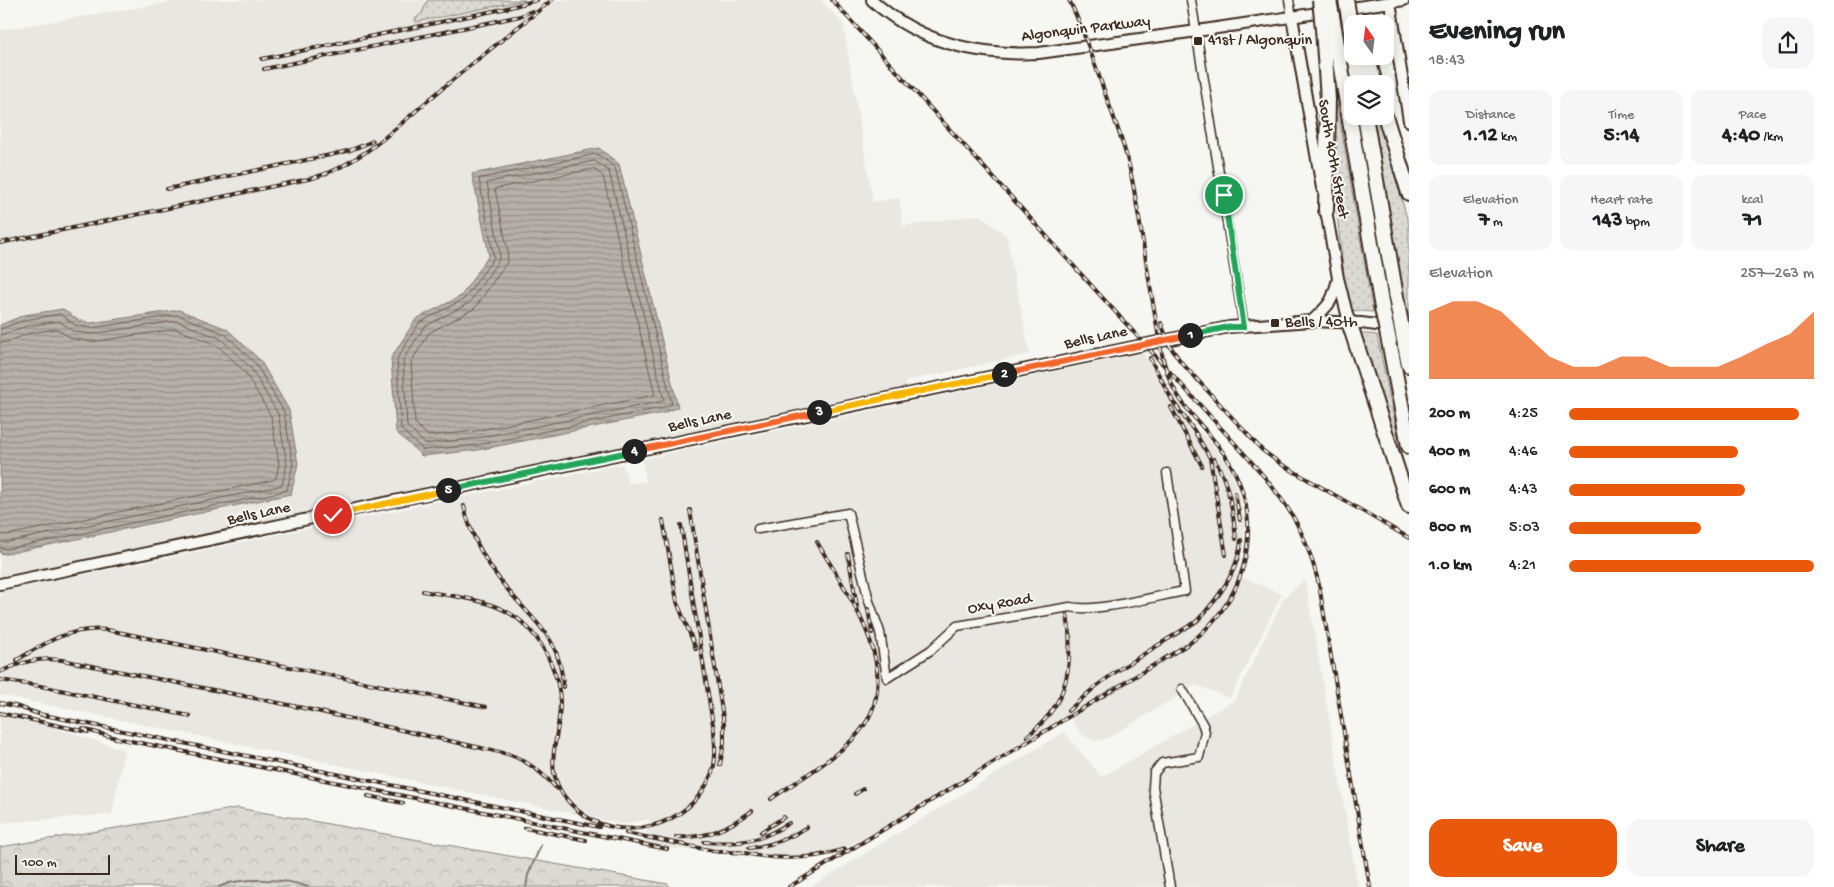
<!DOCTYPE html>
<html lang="en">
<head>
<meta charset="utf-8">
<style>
  body { margin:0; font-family:"Gochi Hand",sans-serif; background:#f6f6f6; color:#202124; height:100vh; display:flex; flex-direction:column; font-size:19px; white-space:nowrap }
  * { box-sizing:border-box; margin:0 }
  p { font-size:16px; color:#757577 }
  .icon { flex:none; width:28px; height:28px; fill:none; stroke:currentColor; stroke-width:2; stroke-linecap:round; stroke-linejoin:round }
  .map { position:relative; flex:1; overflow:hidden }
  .sheet { display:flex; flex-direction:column; background:#fff; width:425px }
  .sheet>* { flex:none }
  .needle { width:32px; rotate:346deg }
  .buttons { position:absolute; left:1344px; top:15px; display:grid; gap:10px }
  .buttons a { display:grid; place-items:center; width:50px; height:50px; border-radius:10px; background:#fff; box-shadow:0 2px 12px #0003; font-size:25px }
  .scale { position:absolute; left:15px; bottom:12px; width:95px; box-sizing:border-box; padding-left:5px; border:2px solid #3b2a1e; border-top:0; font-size:14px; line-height:18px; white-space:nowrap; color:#3b2a1e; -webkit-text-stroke:4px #f6f6f2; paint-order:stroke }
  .pin { position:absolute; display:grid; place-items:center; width:42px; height:42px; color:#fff; margin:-21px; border:2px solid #fff; border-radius:50%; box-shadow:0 1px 5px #0007 }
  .km { position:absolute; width:25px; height:25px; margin:-12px; border-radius:50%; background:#222; color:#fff; font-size:14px; line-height:25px; text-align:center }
  .round { display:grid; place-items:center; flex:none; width:52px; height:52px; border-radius:15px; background:#f6f6f6 }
  .headline { display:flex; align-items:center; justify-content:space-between; height:85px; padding:0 20px }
  h1 { font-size:28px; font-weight:800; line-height:38px }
  .figures { display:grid; grid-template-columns:repeat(3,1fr); gap:8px; height:85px; padding:5px 20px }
  .figures div { display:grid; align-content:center; border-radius:12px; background:#f6f6f6; text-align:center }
  .figures b { font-size:21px; font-weight:800 }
  .figures small { font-size:14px; font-weight:400 }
  .figures p { font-size:14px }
  .chart { height:140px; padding:10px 20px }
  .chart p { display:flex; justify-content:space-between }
  .chart svg { width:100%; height:90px; margin-top:5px; fill:#ea580c; opacity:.7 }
  .primary-button { display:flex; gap:10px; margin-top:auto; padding:10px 20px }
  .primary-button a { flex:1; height:58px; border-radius:15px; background:#ea580c; color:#fff; font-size:20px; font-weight:800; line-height:58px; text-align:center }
  .primary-button a+a { background:#f6f6f6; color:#202124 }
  ul { padding:0 20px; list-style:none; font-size:16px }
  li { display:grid; grid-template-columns:80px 60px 1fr; align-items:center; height:38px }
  li i { height:12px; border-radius:6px; background:#ea580c }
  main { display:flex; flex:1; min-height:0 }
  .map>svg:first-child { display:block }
  .built { fill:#e8e7e2 }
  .grass { fill:url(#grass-dots); stroke:#8a8278 }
  .forest { fill:url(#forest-crowns); stroke:#8a8278 }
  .water { fill:url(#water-rules); stroke:#857a71 }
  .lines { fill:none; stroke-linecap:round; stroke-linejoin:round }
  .shore { stroke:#6c6056; stroke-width:1 }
  .stream { stroke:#857a71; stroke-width:2 }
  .street-casing { stroke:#3b2a1e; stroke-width:11 }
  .secondary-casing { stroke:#3b2a1e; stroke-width:14 }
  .highway-casing { stroke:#3b2a1e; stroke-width:18 }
  .street { stroke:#f6f6f2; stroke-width:8 }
  .secondary { stroke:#f6f6f2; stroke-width:10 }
  .highway { stroke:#f6f6f2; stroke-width:14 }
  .rail-casing { stroke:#3b2a1e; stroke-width:4 }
  .rail { stroke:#f6f6f2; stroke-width:2; stroke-dasharray:5.5; stroke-linecap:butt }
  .highway-bridge-casing { stroke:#3b2a1e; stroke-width:18; stroke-linecap:butt }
  .highway-bridge { stroke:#f6f6f2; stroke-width:14 }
  .split-1-casing { stroke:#fff; stroke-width:10 }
  .split-2-casing { stroke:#fff; stroke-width:10 }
  .split-3-casing { stroke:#fff; stroke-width:10 }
  .split-4-casing { stroke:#fff; stroke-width:10 }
  .split-5-casing { stroke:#fff; stroke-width:10 }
  .split-6-casing { stroke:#fff; stroke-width:10 }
  .split-1 { stroke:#22a559; stroke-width:6 }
  .split-2 { stroke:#f0652b; stroke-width:6 }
  .split-3 { stroke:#f5b400; stroke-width:6 }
  .split-4 { stroke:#f0652b; stroke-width:6 }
  .split-5 { stroke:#22a559; stroke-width:6 }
  .split-6 { stroke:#f5b400; stroke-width:6 }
  .poi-dot { fill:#3b2a1e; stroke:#f6f6f2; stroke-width:2 }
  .labels { text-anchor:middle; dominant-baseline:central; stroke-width:4; stroke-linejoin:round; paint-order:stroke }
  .street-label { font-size:16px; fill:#3b2a1e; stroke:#f6f6f2 }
  .poi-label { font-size:16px; fill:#3b2a1e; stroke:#f6f6f2; text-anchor:start }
</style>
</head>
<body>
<main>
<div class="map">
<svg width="1409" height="887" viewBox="0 0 1409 887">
  <defs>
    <pattern id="grass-dots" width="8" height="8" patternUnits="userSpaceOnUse" patternTransform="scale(1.25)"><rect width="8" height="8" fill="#dad9d3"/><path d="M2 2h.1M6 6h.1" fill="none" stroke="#bcbab5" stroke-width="1.8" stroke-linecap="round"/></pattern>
    <pattern id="forest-crowns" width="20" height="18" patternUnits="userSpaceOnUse" patternTransform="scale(1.25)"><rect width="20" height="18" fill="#dad9d3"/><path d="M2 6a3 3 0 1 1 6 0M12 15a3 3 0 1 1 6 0" fill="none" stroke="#bcbab5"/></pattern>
    <pattern id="water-rules" width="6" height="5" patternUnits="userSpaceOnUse" patternTransform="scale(1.25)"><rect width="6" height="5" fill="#b6b0a9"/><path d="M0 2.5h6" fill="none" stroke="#958f89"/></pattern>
  </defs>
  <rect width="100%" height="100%" fill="#f6f6f2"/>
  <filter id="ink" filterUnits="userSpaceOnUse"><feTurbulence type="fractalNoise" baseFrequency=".02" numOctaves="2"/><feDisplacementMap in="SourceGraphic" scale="10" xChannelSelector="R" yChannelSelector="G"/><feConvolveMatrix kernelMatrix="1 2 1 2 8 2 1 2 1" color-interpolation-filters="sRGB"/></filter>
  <g filter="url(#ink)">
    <path class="built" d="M185 0H821L843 24 873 202 899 198 903 226 979 215 1006 235 1030 354 906 381V388L0 578V30Z
      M1143 353 1156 375 1162 372 1173 395 1196 429 1207 438 1229 466 1240 496 1244 520V538L1237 575 1282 594 1230 698 1196 685 1108 738 1098 741 1088 738 1080 733 1070 716 879 833 835 852 818 856 788 859 767 857 745 853 644 847 649 819 624 824 0 695V592L623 464 628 483 646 482 642 459Z
      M1305 579 1358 887H810L1064 732 1102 777 1235 700 1284 598Z
      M0 710 124 750 112 814 0 823Z"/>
    <path class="grass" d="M428 0H525L416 22 415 19 422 13Z
      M1327 46 1373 312 1349 310C1335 222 1331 135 1327 46Z
      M1372 116H1378L1409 225V318L1406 317Z
      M1357 333 1377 335 1409 491Z"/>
    <path class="forest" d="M238 808 668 884 670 887H0V847Z"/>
    <path class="water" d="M599 148 619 164 678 407 663 413 478 450 422 456 396 432 391 358 416 319 461 296 489 255 472 174Z
      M63 309 78 320 91 323 179 310 227 329 260 360 289 410 298 464 291 494 6 554 0 553V325L24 315Z"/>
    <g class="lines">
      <path class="shore" d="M597 154 615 167 672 404 661 408 477 445 423 450 401 429 397 359 419 323 464 299 494 258 479 179Z
        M595 161 609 171 664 400 659 402 477 438 425 444 407 426 403 360 424 327 469 303 499 260 500 253 487 183Z
        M594 169 603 176 655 395 475 431 428 436 415 423 411 362 429 333 475 308 507 262 508 252 495 189Z
        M0 329 25 320 60 314 75 325 91 328 178 315 225 334 256 364 284 412 293 464 287 490 276 493 7 549 0 548
        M0 335 27 326 59 321 73 331 91 334 177 321 221 339 251 368 278 414 287 464 282 485 275 487 7 542H0
        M0 343 8 342 29 333 57 329 71 338 91 342 176 329 217 345 245 372 271 416 279 464 276 478 273 480 7 535 0 534"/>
      <path class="stream" d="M219 887C240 877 287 878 308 887
        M526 887 528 875 541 845"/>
      <defs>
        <path id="street" d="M1191 0 1244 327
          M1289 0 1292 17
          M758 529 848 513 869 601 880 632 887 678 931 650 957 626 1070 607C1096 613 1156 596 1185 591L1167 473
          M1170 887 1153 787 1154 773 1162 763 1199 757 1205 732 1203 725 1182 689"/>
        <path id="secondary" d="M872 0C919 43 977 56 1039 53L1197 31 1404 0
          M1390 2 1409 121
          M1292 17 1322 188
          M1325 205 1338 278 1349 322
          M1312 321C1330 304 1332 303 1338 279
          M0 584 351 510 1229 327 1312 321 1361 323 1392 327"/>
        <path id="highway" d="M1359 20 1360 24
          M1334 27 1382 308
          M1323 29 1328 99 1326 210
          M1355 56 1360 84
          M1367 56 1375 84
          M1365 116 1398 308
          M1385 116 1409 193
          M1349 322 1409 506
          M1389 341 1409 446
          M1405 345 1409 365"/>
      </defs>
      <use href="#street" class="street-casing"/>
      <use href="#secondary" class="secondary-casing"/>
      <use href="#highway" class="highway-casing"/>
      <use href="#street" class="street"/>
      <use href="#secondary" class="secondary"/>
      <use href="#highway" class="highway"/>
      <defs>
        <path id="rail" d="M832 0 1249 459C1287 502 1305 528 1319 585L1370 887
          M262 59 503 9 537 0
          M264 69 497 21 520 16 532 11
          M167 189 335 154 351 150 373 141
          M0 243 313 178C361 164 394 129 431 98 471 64 512 32 552 0
          M1161 323 1170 346 1181 362 1262 450 1281 464 1409 538
          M1150 358 1172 400 1195 432 1210 458 1226 555
          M1171 407 1202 466
          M1214 459C1229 482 1233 512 1236 539
          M1235 493 1240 520
          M464 506C471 538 487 565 508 590 536 624 561 638 563 687
          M690 510 724 724V743L720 765
          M663 520 677 602 696 649
          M848 554 857 606
          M423 591C461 598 503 599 530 630 547 649 560 678 560 703 560 744 537 774 576 809 618 847 691 827 711 775 717 761 715 746 714 731L681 525
          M868 609 872 633
          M1067 614 1070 637
          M17 660C48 641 70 627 108 630L486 707
          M0 672C21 662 39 657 62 660L294 706 508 754C528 761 543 773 557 789
          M0 680 40 686 190 716
          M0 703 15 706 45 716
          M1068 711 1095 687 1120 669 1197 621C1218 599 1239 571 1241 540
          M0 713 88 732
          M39 714 599 827
          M83 729 116 738 667 849
          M1027 736C1064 708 1072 675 1069 630
          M855 794 863 789
          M368 796 403 803
          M771 799C798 780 830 762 854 738 912 678 849 597 817 542
          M525 828 586 840
          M761 832 784 817
          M626 833 719 852
          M676 837C706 839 728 828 752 811
          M704 842C739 844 758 843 789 823
          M749 848C770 846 789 839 807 827
          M712 851 745 853
          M739 852C775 860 809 861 845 849
          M789 887 1190 643C1229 612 1250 573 1248 522 1246 490 1232 461 1211 437 1195 418 1176 399 1168 375 1160 354 1158 331 1154 309 1146 264 1140 219 1131 174 1126 149 1116 123 1107 99 1095 65 1085 32 1069 0"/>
      </defs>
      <use href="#rail" class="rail-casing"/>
      <use href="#rail" class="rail"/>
      <defs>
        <path id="highway-bridge" d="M1320 0 1323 29
          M1329 0 1334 27
          M1346 0 1350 24
          M1382 308 1389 341
          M1398 308 1405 345"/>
      </defs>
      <use href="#highway-bridge" class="highway-bridge-casing"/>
      <use href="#highway-bridge" class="highway-bridge"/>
    </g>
  </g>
  <g class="lines" filter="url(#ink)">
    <defs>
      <path id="split-1" d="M1190 335 1229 327H1244L1224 195"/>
      <path id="split-2" d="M1004 374 1190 335"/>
      <path id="split-3" d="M819 412 1004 374"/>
      <path id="split-4" d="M634 451 819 412"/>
      <path id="split-5" d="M448 490 634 451"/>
      <path id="split-6" d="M333 515 448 490"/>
    </defs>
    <use href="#split-1" class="split-1-casing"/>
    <use href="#split-2" class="split-2-casing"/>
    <use href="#split-3" class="split-3-casing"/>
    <use href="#split-4" class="split-4-casing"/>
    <use href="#split-5" class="split-5-casing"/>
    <use href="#split-6" class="split-6-casing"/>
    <use href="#split-1" class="split-1"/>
    <use href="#split-2" class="split-2"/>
    <use href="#split-3" class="split-3"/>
    <use href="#split-4" class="split-4"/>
    <use href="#split-5" class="split-5"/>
    <use href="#split-6" class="split-6"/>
  </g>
  <g class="poi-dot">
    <rect x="1193" y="36" width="10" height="10" rx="2.5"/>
    <rect x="1270" y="318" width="10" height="10" rx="2.5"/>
  </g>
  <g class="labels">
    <g class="street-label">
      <text transform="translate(1086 30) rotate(-7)">Algonquin Parkway</text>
      <text transform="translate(1332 159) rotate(80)">South 40th Street</text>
      <text transform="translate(1096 339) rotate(-12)">Bells Lane</text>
      <text transform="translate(700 422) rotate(-12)">Bells Lane</text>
      <text transform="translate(259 515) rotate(-12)">Bells Lane</text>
      <text transform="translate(1000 605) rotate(-10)">Oxy Road</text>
    </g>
    <g class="poi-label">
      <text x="1208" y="41">41st / Algonquin</text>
      <text x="1285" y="323">Bells / 40th</text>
    </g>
  </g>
</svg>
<div class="buttons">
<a><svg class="needle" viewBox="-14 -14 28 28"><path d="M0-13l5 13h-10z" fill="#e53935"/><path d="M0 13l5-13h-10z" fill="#757577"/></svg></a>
<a><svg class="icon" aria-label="layers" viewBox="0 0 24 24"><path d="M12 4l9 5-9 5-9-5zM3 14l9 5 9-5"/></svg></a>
</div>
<div class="scale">100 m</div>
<div class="pin" style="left:1224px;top:195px;background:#1e9e55"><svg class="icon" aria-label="arrive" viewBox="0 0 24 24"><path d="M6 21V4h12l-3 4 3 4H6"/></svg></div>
<div class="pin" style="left:333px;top:515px;background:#d93025"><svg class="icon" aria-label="check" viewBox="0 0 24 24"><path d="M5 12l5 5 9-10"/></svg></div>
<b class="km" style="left:1190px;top:335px">1</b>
<b class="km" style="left:1004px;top:374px">2</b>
<b class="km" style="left:819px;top:412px">3</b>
<b class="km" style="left:634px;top:451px">4</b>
<b class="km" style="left:448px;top:490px">5</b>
</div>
<section class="sheet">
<div class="headline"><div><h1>Evening run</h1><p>18:43</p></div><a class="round"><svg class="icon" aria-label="share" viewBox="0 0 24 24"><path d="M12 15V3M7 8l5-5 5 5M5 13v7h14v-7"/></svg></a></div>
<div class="figures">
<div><p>Distance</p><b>1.12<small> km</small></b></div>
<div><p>Time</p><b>5:14</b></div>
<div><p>Pace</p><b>4:40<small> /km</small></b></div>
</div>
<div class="figures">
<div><p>Elevation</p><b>7<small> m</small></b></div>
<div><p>Heart rate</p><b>143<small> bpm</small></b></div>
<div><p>kcal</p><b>71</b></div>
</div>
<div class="chart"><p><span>Elevation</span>257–263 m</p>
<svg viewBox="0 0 160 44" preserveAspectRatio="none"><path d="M0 44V11L10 6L20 6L30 11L40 22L50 33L60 38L70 38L80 33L90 33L100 38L110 38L120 38L130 33L140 27L150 22L160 11V44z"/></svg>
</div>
<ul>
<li><b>200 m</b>4:25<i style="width:94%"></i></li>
<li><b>400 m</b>4:46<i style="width:69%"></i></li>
<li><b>600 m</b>4:43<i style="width:72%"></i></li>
<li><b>800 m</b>5:03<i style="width:54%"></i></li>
<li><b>1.0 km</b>4:21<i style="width:100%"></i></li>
</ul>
<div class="primary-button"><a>Save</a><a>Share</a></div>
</section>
</main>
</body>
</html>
